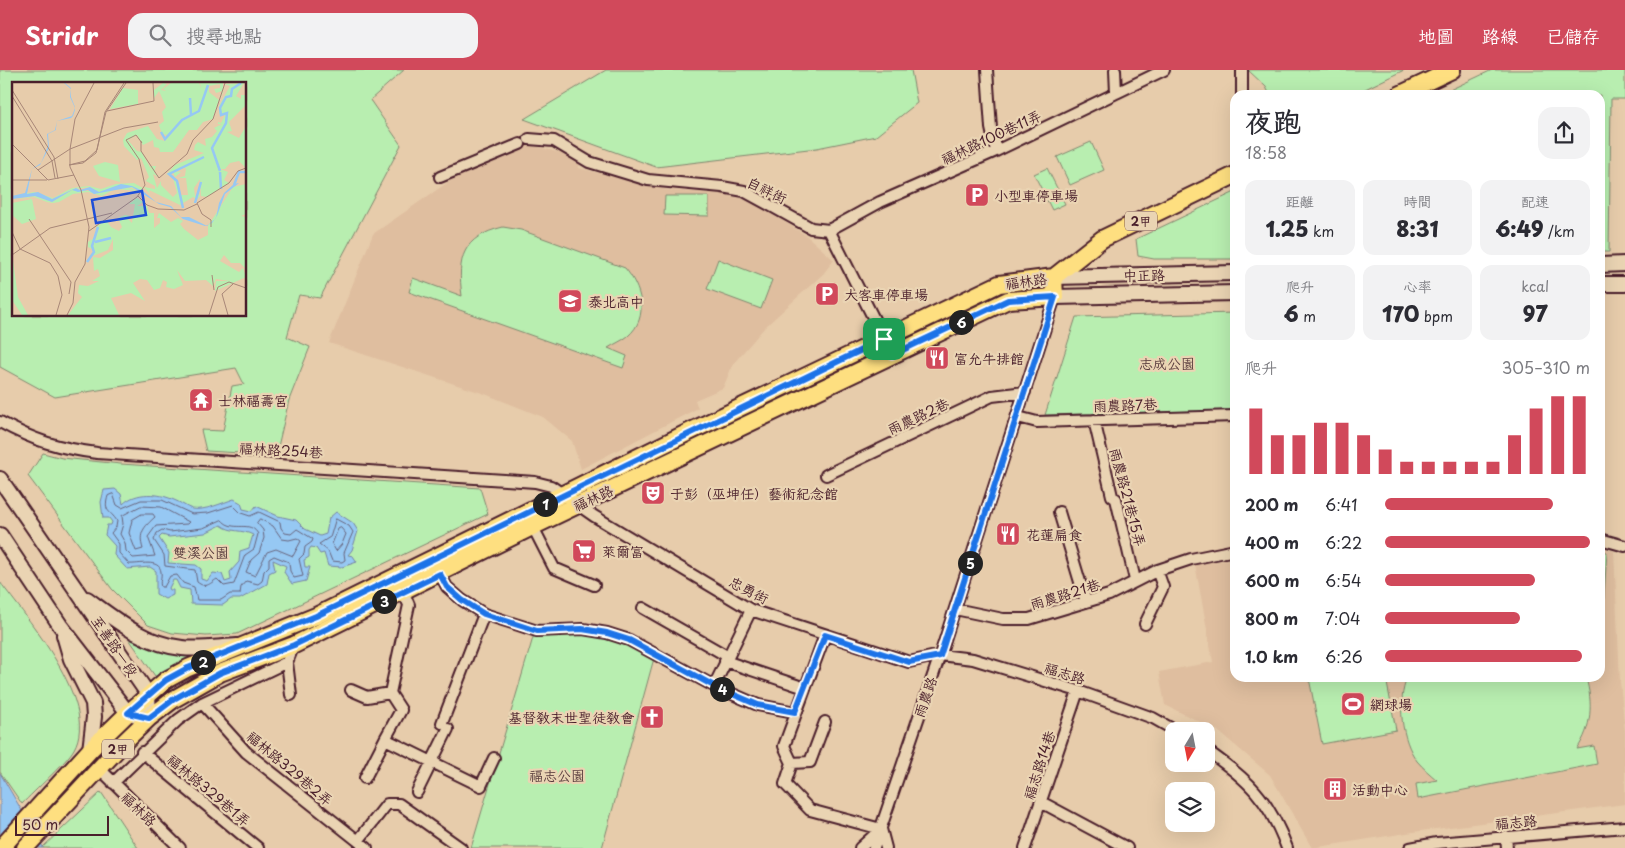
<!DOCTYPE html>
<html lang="zh-TW">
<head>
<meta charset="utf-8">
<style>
  body { margin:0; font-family:"Playpen Sans","LXGW WenKai TC",sans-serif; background:#f2f2f3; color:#2b2b33; height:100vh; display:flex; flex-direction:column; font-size:19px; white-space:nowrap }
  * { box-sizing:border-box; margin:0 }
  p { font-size:16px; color:#7c7c81 }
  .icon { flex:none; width:28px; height:28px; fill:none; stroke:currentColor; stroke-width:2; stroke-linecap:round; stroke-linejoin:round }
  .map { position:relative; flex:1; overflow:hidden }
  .details { position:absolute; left:1230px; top:20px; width:375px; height:592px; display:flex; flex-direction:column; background:#fff; border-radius:15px; box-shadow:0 5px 20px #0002 }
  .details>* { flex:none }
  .needle { width:32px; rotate:190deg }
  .controls { position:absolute; left:1165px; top:652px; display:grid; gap:10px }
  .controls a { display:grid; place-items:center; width:50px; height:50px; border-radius:10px; background:#fff; box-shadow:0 5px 20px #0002; font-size:25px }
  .scale { position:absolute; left:15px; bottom:12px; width:94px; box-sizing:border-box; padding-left:5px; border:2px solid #4a1f2b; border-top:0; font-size:14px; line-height:18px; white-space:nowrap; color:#4a1f2b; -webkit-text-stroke:4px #ead4b3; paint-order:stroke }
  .pin { position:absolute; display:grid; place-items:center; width:42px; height:42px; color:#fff; margin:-21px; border-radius:10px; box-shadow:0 2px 8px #0006 }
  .km { position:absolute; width:25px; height:25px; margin:-12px; border-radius:50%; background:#222; color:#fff; font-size:14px; line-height:25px; text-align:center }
  .round { display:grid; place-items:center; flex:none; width:52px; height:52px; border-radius:15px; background:#f2f2f3 }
  .overview { display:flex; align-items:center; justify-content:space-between; height:85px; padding:0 15px }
  h1 { font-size:28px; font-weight:800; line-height:38px }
  .figures { display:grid; grid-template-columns:repeat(3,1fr); gap:8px; height:85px; padding:5px 15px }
  .figures div { display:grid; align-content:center; border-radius:12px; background:#f2f2f3; text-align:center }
  .figures b { font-size:21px; font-weight:800 }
  .figures small { font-size:14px; font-weight:400 }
  .figures p { font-size:14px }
  .chart { height:140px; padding:10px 15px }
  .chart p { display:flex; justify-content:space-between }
  .chart svg { width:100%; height:90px; margin-top:5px; stroke:#d1495b; stroke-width:6 }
  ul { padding:0 15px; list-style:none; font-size:16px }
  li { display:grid; grid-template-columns:80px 60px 1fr; align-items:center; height:38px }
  li i { height:12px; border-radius:6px; background:#d1495b }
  header { display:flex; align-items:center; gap:30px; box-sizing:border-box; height:70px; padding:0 25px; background:#d1495b; color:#fff }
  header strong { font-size:24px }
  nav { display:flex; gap:28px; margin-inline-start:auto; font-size:18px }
  .search { width:350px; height:45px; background:#f2f2f3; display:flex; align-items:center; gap:12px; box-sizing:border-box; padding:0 18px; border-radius:15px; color:#7c7c81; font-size:19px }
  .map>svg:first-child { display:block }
  .built { fill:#dfbe9f }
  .green { fill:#b8eeb0; stroke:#81866e; fill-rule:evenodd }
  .water { fill:#96c8f3; stroke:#7884a3; fill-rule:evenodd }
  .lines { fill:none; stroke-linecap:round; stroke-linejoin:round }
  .shore { stroke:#68637b; stroke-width:1 }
  .street-casing { stroke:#4a1f2b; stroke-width:14 }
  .secondary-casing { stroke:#4a1f2b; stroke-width:18 }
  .primary-casing { stroke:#4a1f2b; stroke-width:20 }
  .street { stroke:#ead4b3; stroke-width:10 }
  .secondary { stroke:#ead4b3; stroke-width:14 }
  .primary { stroke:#fedf80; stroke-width:16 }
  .route-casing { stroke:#fff; stroke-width:10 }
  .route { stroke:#1a73e8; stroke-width:6 }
  .labels { text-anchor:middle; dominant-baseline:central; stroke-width:4.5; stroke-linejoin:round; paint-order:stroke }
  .shield { fill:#ead4b3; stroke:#7a5554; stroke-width:1 }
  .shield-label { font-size:12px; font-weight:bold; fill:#4a1f2b }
  .street-label { font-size:14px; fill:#4a1f2b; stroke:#ead4b3 }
  .poi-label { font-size:14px; fill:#4a1f2b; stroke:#ead4b3; text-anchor:start }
  .park-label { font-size:14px; fill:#5a3e3f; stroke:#ead4b3 }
  .inset-river { fill:none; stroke:#96c8f3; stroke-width:2.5 }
  .inset-road { fill:none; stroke:#a88778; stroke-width:1 }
  .view { fill:#1d4ed8; fill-opacity:0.15; stroke:#1d4ed8; stroke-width:2.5 }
  .inset-edge { fill:none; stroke:#4a1f2b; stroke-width:2.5 }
</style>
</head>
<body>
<header>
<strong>Stridr</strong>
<div class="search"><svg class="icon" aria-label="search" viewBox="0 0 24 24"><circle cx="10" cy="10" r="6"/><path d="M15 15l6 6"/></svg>搜尋地點</div>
<nav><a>地圖</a><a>路線</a><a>已儲存</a></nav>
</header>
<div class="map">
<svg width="1625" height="778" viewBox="0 0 1625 778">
  <rect width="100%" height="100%" fill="#e7ccab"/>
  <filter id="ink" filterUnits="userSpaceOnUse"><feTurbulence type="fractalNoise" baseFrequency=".02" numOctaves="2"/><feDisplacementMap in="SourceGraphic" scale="10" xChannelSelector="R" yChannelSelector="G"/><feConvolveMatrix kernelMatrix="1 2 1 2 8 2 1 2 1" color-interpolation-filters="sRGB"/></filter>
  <g filter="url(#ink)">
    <path class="built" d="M530 75 580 88 579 98 666 120 717 123 750 130 807 166 834 190 823 204 765 257 733 294 723 318 695 330 698 338 581 399 572 371 543 347 485 324 329 273 373 164 454 108Z
      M1600 478 1614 481 1620 611 1625 662V734L1413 762 1312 778 1270 705 1217 660 1165 635 1159 602 1213 592 1195 494 1235 489V608H1600Z"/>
    <path class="green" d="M0 0H404L370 30 401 75 320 228 299 225 287 267 310 277 289 330 276 385 206 381 201 360 223 361 232 316 244 314 236 298 55 327 0 297ZM14 14H245V245H14Z
      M606 0H911L917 33 876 66 817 78 656 97 524 49Z
      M1248 0H1404L1353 25H1270L1266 17Z
      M1492 0H1625V29H1611L1609 182H1600V25H1439Z
      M1091 72 1104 100 1070 115 1057 87Z
      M1047 98 1065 134 1052 140 1034 104Z
      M1235 122V189H1154L1138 186 1136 169Z
      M665 126H709V146L664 145Z
      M503 157 521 160 625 198C641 217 650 247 628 266 622 271 614 274 608 278L627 286 623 298 409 222 413 208 462 226C457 188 462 167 503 157Z
      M718 189 772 210 761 239 707 219Z
      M1235 243V340L1045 345 1076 247Z
      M43 383 62 388 121 394 480 418 488 444 237 564 206 566 172 563 148 555 112 519 28 406Z
      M1600 482H1607L1603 541H1600Z
      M0 512C26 547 100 633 74 679 66 693 34 721 22 734L0 702Z
      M537 554 632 566 656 581 602 778H471Z
      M131 567 162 581 191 586 158 607 155 606 129 569Z
      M1309 608H1386L1396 660 1322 674Z
      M1407 608H1586C1593 633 1592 657 1577 679L1594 676 1597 694 1418 729 1416 714 1437 710C1430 704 1423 698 1417 691 1401 669 1397 632 1407 608Z
      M101 722 138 778H43V777Z"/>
    <path class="water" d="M115 419 121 424 123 434C136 421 159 423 174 430 180 432 186 437 192 439 205 441 222 433 234 429L241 433 243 439 252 441 256 436 278 446 296 450 305 459 320 466 326 464 329 448 336 442 353 453 358 461 352 480 348 485 353 486 357 492 342 497 328 496 324 483 320 484 316 478 311 477 309 480V487L304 490 305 497H310L306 511 292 514 284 502 286 496 273 490 275 500 269 503 267 514 240 529H231L223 535 191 534 190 520 180 518 176 510H173L169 518 170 520H173V525L165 529 156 524V501L150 497 127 499 114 485 115 476 105 465 107 455H111L112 452 109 448H103L101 432 104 420ZM221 455C231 463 242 459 253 465L249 478 240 481 239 492 230 502 231 510 225 512 222 504 213 503 207 511 201 509V499L196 495 168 493 169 483 159 468 162 465 169 467 205 463Z
      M0 703 43 777V778H0Z"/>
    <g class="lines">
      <path class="shore" d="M113 424 117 435 122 438 141 430H162L192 444 208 443 233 435 241 443 250 446 259 442 280 452 281 458 285 463 291 464 297 459 313 469 312 472 305 477 304 484 299 489 303 506 294 508 290 501 289 492 274 486 269 489V496L264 501 262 511 258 514 246 511 241 517 240 524H230L221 530H197L194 517 183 513 177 505 170 506 164 517H161C159 512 162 507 161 502 160 488 138 495 129 494L119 483V474L111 463 116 457 117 451C110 440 103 442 108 426Z
        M141 436 161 437 189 452 187 454 156 456 148 467 155 486 133 488 126 481 125 473 120 464 123 454 122 446Z
        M142 444H153L155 447C144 457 138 463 143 479L136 481 129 463 132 450Z
        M260 449 273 456 282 469 289 470 297 468 301 471 293 486 276 479 267 482 255 506 246 502 251 490 259 483 264 468 263 460 257 453Z
        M336 449 349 456 353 462 344 483 345 490 342 492 332 491 328 481 319 474 330 467Z
        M222 450C224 452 226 454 229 455 240 459 251 452 258 464L254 479 245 485 234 514 224 516 217 509C209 514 206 519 197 512L195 500 165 496 164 485 154 470 157 463 162 460 170 462 203 458Z
        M341 458 346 464 342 474 336 481 332 474 338 459Z"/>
      <defs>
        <path id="street" d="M987 0 991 58 996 81
          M1115 0 1116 23
          M1242 0V25
          M529 69 554 71 589 92 648 110 722 117 744 121 811 158 829 160 892 285
          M440 107 520 74
          M829 160 880 132 996 81 1164 0
          M1018 347 1037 352 1235 346
          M1094 350 1112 426 1116 429 1135 510
          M0 352C35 371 58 378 97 383L535 412 551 416 594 446 751 540 909 592 940 585 973 589 1078 621 1153 648 1176 661
          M826 405 992 326 1025 322
          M1059 442 1086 532
          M533 457 554 498 594 515
          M1600 469 1625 476
          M440 504 447 517 462 530 484 544 537 561 583 559 607 563 629 570 714 616 758 635 795 642
          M403 521 409 535 390 623 401 640 385 669 481 716 494 688
          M643 538 727 586
          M955 539 1003 549H1029L1109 525 1158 500 1191 489 1235 480
          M1145 554 1163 517 1157 500
          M825 565 784 676 792 693 785 714 810 740 881 759
          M725 591 805 618
          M287 592 291 625
          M714 616 751 540
          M351 620 367 627 390 623
          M202 633 246 682 367 778
          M442 653 484 544
          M1206 680C1248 709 1269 729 1287 778
          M142 682 258 778
          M792 693 810 692 825 652
          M100 699 180 778
          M365 708 385 669
          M113 713 178 650 202 633 287 592 294 575
          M417 722 448 659
          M1041 732 1127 778
          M881 759 886 778
          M1506 766 1507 778
          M358 771 387 734H399L461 778
          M860 778 880 760
          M874 778 940 585 1055 227
          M1025 778 1078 621
          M1410 778 1437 773 1625 757"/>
        <path id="secondary" d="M1600 195 1625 194
          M1054 207 1235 203
          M1600 214H1625
          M1055 227 1235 223
          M0 409 148 624 149 648 128 643 60 555 0 465
          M87 529C117 551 145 574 182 578 200 580 219 577 237 576
          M64 565 71 589 93 633 94 647 90 680"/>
        <path id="primary" d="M1399 25 1452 0
          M1 778 90 680 128 643 166 610 188 598 316 546 691 361 999 214 1054 207 1102 169 1235 105
          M25 778 125 671 149 648 174 629 220 603 294 575 538 454 1008 230 1055 227 1054 207"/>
      </defs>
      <use href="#street" class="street-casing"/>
      <use href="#secondary" class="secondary-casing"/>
      <use href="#primary" class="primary-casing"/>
      <use href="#street" class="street"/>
      <use href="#secondary" class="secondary"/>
      <use href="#primary" class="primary"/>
    </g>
  </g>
  <g class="lines" filter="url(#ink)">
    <defs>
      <path id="route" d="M1055 227 940 586 909 592 825 565 795 642 758 635 714 616 629 570 607 563 582 559 537 561 484 544 462 530 447 517 440 504 294 575 220 603 174 629 149 648 128 643 166 610 188 598 316 546 884 269 892 285 1008 230Z"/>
    </defs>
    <use href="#route" class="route-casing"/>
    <use href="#route" class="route"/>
  </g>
  <defs>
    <symbol id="parking-square" viewBox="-11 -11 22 22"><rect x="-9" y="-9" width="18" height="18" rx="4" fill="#d1495b" stroke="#ead4b3"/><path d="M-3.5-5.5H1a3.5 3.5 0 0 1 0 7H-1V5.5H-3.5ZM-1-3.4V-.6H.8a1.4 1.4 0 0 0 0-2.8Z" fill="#fff"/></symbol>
    <symbol id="school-square" viewBox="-11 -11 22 22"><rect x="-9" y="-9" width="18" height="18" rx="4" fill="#d1495b" stroke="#ead4b3"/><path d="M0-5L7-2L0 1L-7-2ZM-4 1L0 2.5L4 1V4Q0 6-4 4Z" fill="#fff"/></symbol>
    <symbol id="restaurant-square" viewBox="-11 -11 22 22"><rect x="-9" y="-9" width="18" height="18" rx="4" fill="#d1495b" stroke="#ead4b3"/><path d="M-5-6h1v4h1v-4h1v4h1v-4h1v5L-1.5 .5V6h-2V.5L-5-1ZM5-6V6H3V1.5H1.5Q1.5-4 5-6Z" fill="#fff"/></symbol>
    <symbol id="temple-square" viewBox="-11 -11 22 22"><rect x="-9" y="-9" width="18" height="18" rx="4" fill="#d1495b" stroke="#ead4b3"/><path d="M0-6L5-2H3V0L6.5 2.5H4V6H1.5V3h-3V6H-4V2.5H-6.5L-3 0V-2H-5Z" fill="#fff"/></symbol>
    <symbol id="theatre-square" viewBox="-11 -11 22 22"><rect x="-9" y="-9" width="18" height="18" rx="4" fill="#d1495b" stroke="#ead4b3"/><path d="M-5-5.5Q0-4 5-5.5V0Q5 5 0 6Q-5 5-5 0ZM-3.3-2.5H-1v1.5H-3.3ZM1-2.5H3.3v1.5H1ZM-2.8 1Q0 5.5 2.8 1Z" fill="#fff"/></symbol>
    <symbol id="supermarket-square" viewBox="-11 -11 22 22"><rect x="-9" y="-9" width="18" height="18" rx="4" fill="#d1495b" stroke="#ead4b3"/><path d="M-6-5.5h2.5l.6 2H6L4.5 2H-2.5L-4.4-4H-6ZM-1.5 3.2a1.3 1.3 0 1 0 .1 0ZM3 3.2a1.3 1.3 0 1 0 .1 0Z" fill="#fff"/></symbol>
    <symbol id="stadium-square" viewBox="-11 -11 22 22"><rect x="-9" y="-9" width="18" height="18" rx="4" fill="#d1495b" stroke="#ead4b3"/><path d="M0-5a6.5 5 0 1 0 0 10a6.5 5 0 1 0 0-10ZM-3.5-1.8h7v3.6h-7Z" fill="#fff"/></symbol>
    <symbol id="church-square" viewBox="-11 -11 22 22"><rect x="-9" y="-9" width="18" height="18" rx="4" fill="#d1495b" stroke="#ead4b3"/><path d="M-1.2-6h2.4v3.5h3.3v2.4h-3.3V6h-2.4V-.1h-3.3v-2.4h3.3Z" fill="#fff"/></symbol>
    <symbol id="building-square" viewBox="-11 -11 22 22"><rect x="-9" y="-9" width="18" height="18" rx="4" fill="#d1495b" stroke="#ead4b3"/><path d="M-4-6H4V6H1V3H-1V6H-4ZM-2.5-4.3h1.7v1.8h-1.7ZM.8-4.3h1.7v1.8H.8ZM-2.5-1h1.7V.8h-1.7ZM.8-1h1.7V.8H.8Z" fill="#fff"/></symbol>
  </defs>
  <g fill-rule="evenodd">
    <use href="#parking-square" x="963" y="111" width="28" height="28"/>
    <use href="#parking-square" x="813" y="210" width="28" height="28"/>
    <use href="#school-square" x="556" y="217" width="28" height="28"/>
    <use href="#restaurant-square" x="923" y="274" width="28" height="28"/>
    <use href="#temple-square" x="187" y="316" width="28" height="28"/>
    <use href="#theatre-square" x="639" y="409" width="28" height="28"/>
    <use href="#restaurant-square" x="994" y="450" width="28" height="28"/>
    <use href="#supermarket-square" x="570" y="467" width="28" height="28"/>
    <use href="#stadium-square" x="1339" y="620" width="28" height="28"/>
    <use href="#church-square" x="638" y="633" width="28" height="28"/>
    <use href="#building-square" x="1321" y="705" width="28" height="28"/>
  </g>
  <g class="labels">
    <g class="shield">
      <rect x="1125" y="141.5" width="32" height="19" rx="4"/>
      <rect x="102" y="669.5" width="32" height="19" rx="4"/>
    </g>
    <g class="shield-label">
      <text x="1141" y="151">2甲</text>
      <text x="118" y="679">2甲</text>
    </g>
    <g class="street-label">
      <text transform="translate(991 67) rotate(-25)">福林路100巷11弄</text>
      <text transform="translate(767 120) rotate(26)">自祥街</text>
      <text transform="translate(1144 205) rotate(-1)">中正路</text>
      <text transform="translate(1026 211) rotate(-8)">福林路</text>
      <text transform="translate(1125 335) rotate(-2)">雨農路7巷</text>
      <text transform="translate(918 346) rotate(-25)">雨農路2巷</text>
      <text transform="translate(281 380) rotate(3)">福林路254巷</text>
      <text transform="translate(1128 427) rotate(75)">雨農路21巷15弄</text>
      <text transform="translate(593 428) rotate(-25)">福林路</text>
      <text transform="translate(749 520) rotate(27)">忠勇街</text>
      <text transform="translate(1065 524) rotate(-17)">雨農路21巷</text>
      <text transform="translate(115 576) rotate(56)">至善路一段</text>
      <text transform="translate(1065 603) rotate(17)">福志路</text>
      <text transform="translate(925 627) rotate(-71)">雨農路</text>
      <text transform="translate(1039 695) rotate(-72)">福志路14巷</text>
      <text transform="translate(290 698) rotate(40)">福林路329巷2弄</text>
      <text transform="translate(209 720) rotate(40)">福林路329巷1弄</text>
      <text transform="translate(139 739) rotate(44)">福林路</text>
      <text transform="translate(1516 752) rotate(-5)">福志路</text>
    </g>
    <g class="poi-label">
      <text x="994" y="125">小型車停車場</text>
      <text x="844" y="224">大客車停車場</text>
      <text x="588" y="231">泰北高中</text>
      <text x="954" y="288">富允牛排館</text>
      <text x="218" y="330">士林福壽宮</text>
      <text x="670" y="423">于彭（巫坤任）藝術紀念館</text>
      <text x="1026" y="464">花蓮扁食</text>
      <text x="602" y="481">萊爾富</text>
      <text x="1370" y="634">網球場</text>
      <text x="634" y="647" text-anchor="end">基督教末世聖徒教會</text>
      <text x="1352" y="719">活動中心</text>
    </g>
    <g class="park-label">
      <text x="1167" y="293">志成公園</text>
      <text x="201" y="482">雙溪公園</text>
      <text x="557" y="705">福志公園</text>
    </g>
  </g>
  <g transform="translate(12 12)">
    <rect width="234" height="234" fill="#e7ccab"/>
    <path d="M151 1 155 2 149 8 154 9 151 7 159 1H187L189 6 188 1H211V10L208 17 210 9 204 11 202 7 208 6V2L197 4V10L207 18 201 37 191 40 185 48H177L161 70H148L147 66 142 65 141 58 131 63 125 53 116 58 125 69 129 70 128 67 141 91 138 84H144L142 90 147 95 141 92 145 106 149 99V103L161 115 165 111 161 96 166 99 165 104 168 102V113H176L174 96H166L173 94 174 87 171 84 163 89 169 90 163 95 161 90 154 93 163 83 192 71 182 68 183 63 186 60 194 64 193 57 200 55 205 49 202 46 210 42H206V40L209 41 213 33 207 32V24L218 4 212 2 232 1 224 14 229 17V13H234V23L217 40 220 49 215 50 227 56 234 44V86L227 79 218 81 213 87H208L216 90 212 98 217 101 195 115 189 114 188 97 182 106 183 114 187 111 188 114 181 122 184 117 181 115 168 123 137 108 138 112 132 105 143 107V104L134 99 137 95 129 76 125 78 112 64 111 58 115 51 136 44 145 57 153 59 155 53 150 52 147 43 152 39 150 30 154 25 147 9 142 16V8ZM111 6 126 8V22L98 27ZM93 80 106 83 108 100 87 94 81 84ZM122 101 131 106 129 108 109 104 87 110 78 105 62 107 40 117 24 111 0 114 22 110 41 116 60 106 77 104 89 107 104 102ZM234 102V132L229 134 234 135V187L228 181H219L212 173 208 179 227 190 231 186 234 195 203 209 204 199H217L204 197 201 204 194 198 173 199 165 188 171 203 162 207 154 205 155 200 151 198 148 206 142 208 135 198 128 197 121 201 133 219 119 211 99 216 107 233H56L70 215 66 211 67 203 76 204 87 199H80L88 194 86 187 82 189 81 175 88 176 101 168V157L96 168 81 174 82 168 76 165V160L85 154 84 145 94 138 99 145 107 149 110 145 106 136 113 133 118 134 115 136 120 141 123 122H117L125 116 131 120 125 124H135L137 131H142V146L148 141V136H145L147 131 159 140 166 136 171 139 168 142 172 147 186 158 196 153V144L221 105ZM112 105 128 109 103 107 90 114 76 110 61 112 47 120 41 121 35 120 22 115 0 118 23 114 40 120 60 108 91 110ZM20 117 24 137 10 142 0 133V121ZM0 171 6 215 16 233H10L0 218Z" fill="#b8eeb0"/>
    <path d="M52 1H53L59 6V15L63 25V28L61 34 59 36 45 39 44 46V48L36 52 37 66 28 83 20 87 15 112 26 110 40 117 64 106 68 108 78 105 87 110 109 102 120 104 131 109 144 120 159 124 169 135H177L195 144 204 136 207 121 212 111 222 102 227 101 213 112 205 134 200 141 193 144 171 137 158 125 147 122 120 105 82 112 76 108 66 110 60 108 40 120 23 114 0 117V114L13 111 20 87 29 81 36 64 35 52 43 48 45 39 60 34 63 26 58 15 59 7Z" fill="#96c8f3"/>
    <path class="inset-river" d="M178 16 179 33M149 50 153 57 170 38 187 29 196 3M208 89 200 66 214 41 215 31 209 33 208 26 214 15 219 14 220 7 229 1M208 90 209 107M222 103 227 90H234M183 121 189 100M171 126 165 99 157 92 192 75M83 160 99 156M75 180 82 170 80 164 86 145"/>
    <path class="inset-road" d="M112 1 93 30 85 68 73 79 57 83 71 81 84 71 94 30 114 1M141 1 142 19M0 8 42 75 46 97M0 14 40 79 43 96M95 29 142 19M129 59V69L147 96 175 72 181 58 201 37 213 1M0 62 36 98 62 93M26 88 58 67 112 46 146 40M0 98H35M126 114 135 123 146 127 172 128 185 122M185 121 217 101 226 89 234 86M185 121 190 132 199 138V145M17 137 59 200 57 212M77 149 125 115 133 103 127 77 114 58 124 53 130 61M0 150 8 167 38 181 46 194 50 213 44 233M0 173 38 146 100 131M200 193 202 208M55 233 61 221 63 200 73 182 77 145 69 108 58 85V67L63 37 82 1M197 233 206 205 217 200 234 206M216 233 210 212 221 202"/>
    <path class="view" d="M130 109 134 133 84 141 80 118Z"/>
    <rect width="234" height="234" class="inset-edge"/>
  </g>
</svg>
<div class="controls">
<a><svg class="needle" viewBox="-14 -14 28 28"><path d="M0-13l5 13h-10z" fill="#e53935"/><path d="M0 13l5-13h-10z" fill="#7c7c81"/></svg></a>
<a><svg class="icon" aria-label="layers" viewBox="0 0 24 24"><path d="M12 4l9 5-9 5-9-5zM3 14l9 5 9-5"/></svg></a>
</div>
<div class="scale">50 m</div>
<div class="pin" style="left:884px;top:269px;background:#1e9e55"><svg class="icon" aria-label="arrive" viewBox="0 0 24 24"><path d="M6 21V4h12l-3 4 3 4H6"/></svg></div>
<b class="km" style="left:545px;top:434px">1</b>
<b class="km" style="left:203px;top:592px">2</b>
<b class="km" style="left:384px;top:531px">3</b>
<b class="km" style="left:722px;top:619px">4</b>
<b class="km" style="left:970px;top:493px">5</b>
<b class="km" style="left:961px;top:252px">6</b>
<section class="details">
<div class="overview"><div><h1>夜跑</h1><p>18:58</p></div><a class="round"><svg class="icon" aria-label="share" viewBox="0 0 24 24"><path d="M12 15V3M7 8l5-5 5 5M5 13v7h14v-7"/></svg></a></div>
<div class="figures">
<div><p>距離</p><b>1.25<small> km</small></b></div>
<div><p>時間</p><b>8:31</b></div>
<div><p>配速</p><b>6:49<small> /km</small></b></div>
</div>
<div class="figures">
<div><p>爬升</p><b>6<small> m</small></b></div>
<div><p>心率</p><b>170<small> bpm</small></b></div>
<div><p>kcal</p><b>97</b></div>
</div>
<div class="chart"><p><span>爬升</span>305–310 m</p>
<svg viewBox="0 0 160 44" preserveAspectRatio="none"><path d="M5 44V12M15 44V25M25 44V25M35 44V19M45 44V19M55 44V25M65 44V32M75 44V38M85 44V38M95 44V38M105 44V38M115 44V38M125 44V25M135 44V12M145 44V6M155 44V6"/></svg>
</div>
<ul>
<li><b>200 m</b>6:41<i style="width:82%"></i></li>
<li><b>400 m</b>6:22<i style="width:100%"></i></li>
<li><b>600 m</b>6:54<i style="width:73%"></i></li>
<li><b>800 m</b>7:04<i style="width:66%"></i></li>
<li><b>1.0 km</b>6:26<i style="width:96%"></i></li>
</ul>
</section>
</div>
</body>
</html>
